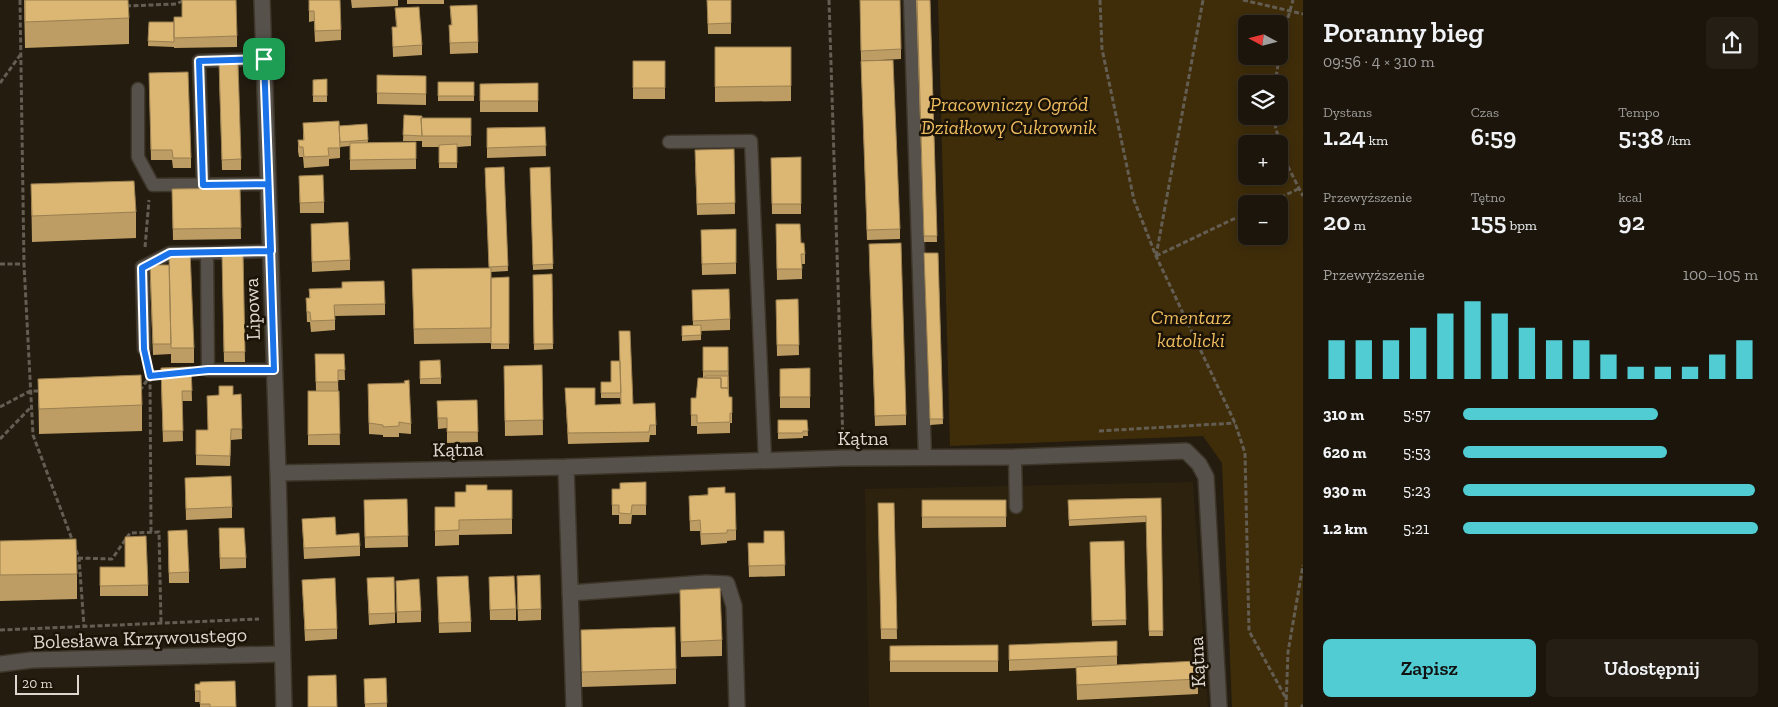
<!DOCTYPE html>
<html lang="pl">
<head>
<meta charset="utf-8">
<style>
  body { margin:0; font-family:"Zilla Slab",serif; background:#241e14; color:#f1f3f6; height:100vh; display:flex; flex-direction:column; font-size:19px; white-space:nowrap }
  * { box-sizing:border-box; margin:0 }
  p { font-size:16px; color:#a09f9d }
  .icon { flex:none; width:28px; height:28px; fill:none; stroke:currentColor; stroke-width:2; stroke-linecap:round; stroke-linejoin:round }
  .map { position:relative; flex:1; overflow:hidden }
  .panel { display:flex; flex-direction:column; background:#1b150b; width:475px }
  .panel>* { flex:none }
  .needle { width:32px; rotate:277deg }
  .controls { position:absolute; left:1238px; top:15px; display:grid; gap:10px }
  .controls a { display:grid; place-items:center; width:50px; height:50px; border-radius:8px; background:#1b150b; box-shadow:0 2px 12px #0003,0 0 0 1px #39342c; font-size:25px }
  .scale { position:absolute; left:15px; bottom:12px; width:64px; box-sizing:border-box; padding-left:5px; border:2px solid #ddd7cf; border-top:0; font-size:14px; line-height:18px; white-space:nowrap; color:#ddd7cf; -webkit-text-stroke:4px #1b1306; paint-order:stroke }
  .pin { position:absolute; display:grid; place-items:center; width:42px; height:42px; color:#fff; margin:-21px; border-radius:10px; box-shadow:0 2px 8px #0006 }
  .round { display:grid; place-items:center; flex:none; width:52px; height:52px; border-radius:8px; background:#241e14 }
  .summary { display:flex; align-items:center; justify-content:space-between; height:85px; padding:0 20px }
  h1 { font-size:28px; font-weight:600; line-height:38px }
  .stats { display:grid; grid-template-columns:repeat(3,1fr); gap:8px; height:85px; padding:5px 20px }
  .stats div { display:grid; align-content:center }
  .stats b { font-size:25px; font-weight:600 }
  .stats small { font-size:14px; font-weight:400 }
  .stats p { font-size:14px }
  .chart { height:140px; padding:10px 20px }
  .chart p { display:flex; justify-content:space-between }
  .chart svg { width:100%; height:90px; margin-top:5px; stroke:#51ccd3; stroke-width:6 }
  .button { display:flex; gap:10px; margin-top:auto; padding:10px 20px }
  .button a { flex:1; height:58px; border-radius:8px; background:#51ccd3; color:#111; font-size:20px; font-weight:600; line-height:58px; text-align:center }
  .button a+a { background:#241e14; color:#f1f3f6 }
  ul { padding:0 20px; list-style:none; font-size:16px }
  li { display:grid; grid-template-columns:80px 60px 1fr; align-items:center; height:38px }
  li i { height:12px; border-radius:6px; background:#51ccd3 }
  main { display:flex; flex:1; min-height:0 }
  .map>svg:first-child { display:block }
  .built { fill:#2d220e }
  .green { fill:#3f2d0a; fill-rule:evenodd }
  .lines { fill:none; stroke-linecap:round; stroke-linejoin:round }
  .lane-casing { stroke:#3e362a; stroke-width:15 }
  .street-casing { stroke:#3e362a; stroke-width:18 }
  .path { stroke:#645d52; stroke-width:3; stroke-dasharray:5 2.5; stroke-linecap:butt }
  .lane { stroke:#56524b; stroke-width:12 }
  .street { stroke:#56524b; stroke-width:15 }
  .wall { fill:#bd9d63 }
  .building { fill:#dcb673; stroke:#9a7f50 }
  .route-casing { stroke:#fff; stroke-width:10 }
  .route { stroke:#1a73e8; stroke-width:6 }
  .labels { text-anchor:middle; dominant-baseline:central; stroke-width:5; stroke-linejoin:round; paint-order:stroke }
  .park-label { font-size:20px; font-style:italic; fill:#efbc5e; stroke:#1b1306 }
  .street-label { font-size:20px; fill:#ddd7cf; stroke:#1b1306 }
</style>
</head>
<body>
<main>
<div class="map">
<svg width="1303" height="707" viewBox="0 0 1303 707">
  <rect width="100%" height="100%" fill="#241c0f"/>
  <path class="built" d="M1193 482 1208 707H869L865 489Z"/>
  <path class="green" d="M938 0H1303V707H1232L1222 463 1203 436 950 446ZM1246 24H1279V56H1246ZM1246 84H1279V116H1246ZM1246 144H1279V176H1246ZM1246 204H1279V236H1246Z"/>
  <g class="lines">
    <defs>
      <path id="lane" d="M910 0 925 458
        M138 89V157L153 185 268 184
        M669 142 751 141 765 460
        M203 185 199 61 264 59
        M271 251 207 253 208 370H274
        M144 349 142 267 170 253H207
        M1015 457 1016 507"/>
      <path id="street" d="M262 0 278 473 284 707
        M566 467 574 707
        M278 473 566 467 843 458 1015 457 1186 451 1199 464 1206 477 1219 707
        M570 593 706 583 727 584 734 606 737 707
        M0 664 32 660 282 654"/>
    </defs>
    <use href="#lane" class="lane-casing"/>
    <use href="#street" class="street-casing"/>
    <path class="path" d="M20 0 24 264 33 435 73 542
      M829 0 843 442
      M1100 0 1102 49 1134 200 1156 256 1235 423 1245 453 1249 631 1287 700
      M1243 0 1303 14
      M126 6 176 4 185 0
      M0 83 21 54
      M1275 84 1282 39 1293 0
      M1274 116V121L1284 159 1303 196
      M1267 204 1298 189
      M145 247 149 200
      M1156 256 1203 0
      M1156 256 1246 213
      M0 264H24
      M139 389H141L150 376 148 365
      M0 407 30 391H41
      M1099 431 1235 423
      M0 439 31 407
      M151 532 150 376 163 374
      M76 550 79 558 84 626
      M78 558 112 559 130 533 159 532 161 623
      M0 630 259 619
      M1286 707 1288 652 1303 565
      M1301 707 1303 705"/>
    <use href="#lane" class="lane"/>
    <use href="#street" class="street"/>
  </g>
  <path class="wall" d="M24 0 129 18V44L25 48Z
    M309 0 341 30V40L315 42 314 21 309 22Z
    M351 0H398V6L352 8Z
    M407 0H444V4H407Z
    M707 0 731 23V34H708Z
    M860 0 901 49V59L861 61Z
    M916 0H930L937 242H924Z
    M450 6 478 42V53L450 54 449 25H451Z
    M395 8 422 45V55L393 57 392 27H396Z
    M149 22 237 36V47L174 48V47L148 46Z
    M715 47H791V101L715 102Z
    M633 61H665V99H633Z
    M861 61 900 229V239L867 240Z
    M219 72 241 159V170H222Z
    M149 73 191 158V168H173L172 160H151Z
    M377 75 426 76V105L377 104Z
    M327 79V102H313V80Z
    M438 82H474V101H438Z
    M538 83V112H480V84Z
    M404 115 422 118H471V146L457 147V168H439V147H422V141H403Z
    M303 123 339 126 367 124 368 143 416 142V169L350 170V146L340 147V158L329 159V166L304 168 303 157H299L298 151V140H303Z
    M545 127 546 156 487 158V128Z
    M734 149 735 214 697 215 695 160Z
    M801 157V214H772L771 158Z
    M504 167 508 271 491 272V278L509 277V349H491V343L414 344 412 269 489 268 485 168Z
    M550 167 553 269 533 270 530 168Z
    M299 176 324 202V213H300Z
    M31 184 136 212V238L32 242Z
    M240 188 241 239 173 240 172 189Z
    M311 224 350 260V270L312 272Z
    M776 224 801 243 805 254V264H802V279L777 280Z
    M736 229V274L702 275 701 230Z
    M169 251 194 348V363H171V352V354L153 355 150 276 169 265Z
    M243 253 245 362H224L222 254Z
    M924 253H938L943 424 930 425Z
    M869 254 906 415V425L875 426Z
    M552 274 553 349 534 350 533 275Z
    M309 289 385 304V315L335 316V330L311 332 310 322H307L306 298H309Z
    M692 290 730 319V330L701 331V340L682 341V326H693Z
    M798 299 799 355 777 356 776 300Z
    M703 347H728L729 397 732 413V423H730V433L697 434V426H691V398H696L703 378Z
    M315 354H344L345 380H338L340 445H308V391H316Z
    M420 361 441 378V384H420Z
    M542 365 543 435 505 436 504 366Z
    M191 367 192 401H182L183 441 163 442 161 379Z
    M810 368V408H780V369Z
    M38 379 142 405V431L39 434Z
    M601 382H611L633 404 656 425V435H650L649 442 568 444 565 388 595 405 621 404 620 398H601Z
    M404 383 411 424V434L399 433V437H383V435L369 434 368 395Z
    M241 394 242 439 231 440 230 466 196 465V430H207L233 395Z
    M477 400 478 442 447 443V428L438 429 437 401Z
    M778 420H807L808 436H803V438L778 439Z
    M185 478 232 507V518L186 520Z
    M646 482V515H632L631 524H619V515H612V489H620Z
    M487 490 512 519V534L459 535V545L435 546V507H455Z
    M725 493 736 530V540L727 541V543L701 545 700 531H690L689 496Z
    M1161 498 1163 636H1149L1146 522 1069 526 1068 500Z
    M407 499 408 547 365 548 364 501Z
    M922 500H1006V527L922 528Z
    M878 503H894L897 639H881Z
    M302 519 360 546V556L304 559Z
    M219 528 246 558V568L220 569Z
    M784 531 785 576 749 577 748 543H764Z
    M0 541 77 574V599L0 601Z
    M168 541 189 572V583H169Z
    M1124 541 1126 625 1092 626 1090 542Z
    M100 567 148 585V596H100Z
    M437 577 471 622V632L439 633Z
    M489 577 516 609V620H490Z
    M367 578 395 613V623L369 625Z
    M302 580 337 629V639L305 641Z
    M396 581 421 611V622L397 623Z
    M517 586 541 609V620L518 621Z
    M680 590 722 640V656L681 657Z
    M581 630 676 669V684L582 687Z
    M998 645V672H890V646Z
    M1009 645 1117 656V665L1198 679V694L1077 700 1076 668 1009 671Z
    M386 678 387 707H365L364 679Z
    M195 684 236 707H200V702H195Z"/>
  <path class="building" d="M25 0H128L129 18 25 22Z
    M182 0H236L237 36 174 38V17H182Z
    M309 0H340L341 30 315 31 314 11H309Z
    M707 0H731V23L708 24Z
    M860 0H900L901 49 861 51Z
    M917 0H930L937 236H924Z
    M477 5 478 42 450 43 449 25H452L450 6Z
    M419 7 422 45 393 47 392 27H397L395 8Z
    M149 22H174V42L148 41Z
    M715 47H791V86L715 87Z
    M893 60 900 229 867 230 861 61Z
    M633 61H665V88H633Z
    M219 62H238L241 159 222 160Z
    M188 72 191 158H173L172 150H151L149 73Z
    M377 75 426 76V94L377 93Z
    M327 79V96H313V80Z
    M438 82H474V96H438Z
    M538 83V101H480V84Z
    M404 115 422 116V118H421L422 136 403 135Z
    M421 118H471V136H422Z
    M339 121 340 148H328L329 156 304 157 303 147H299L298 140H304L303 123Z
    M367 124 368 140 340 142 339 126Z
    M545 127 546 146 487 148V128Z
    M416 142V159L350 160V143Z
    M457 144V163H439V145Z
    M734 149 735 203 697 204 695 150Z
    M801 157V204H772L771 158Z
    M504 167 508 266 489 267 485 168Z
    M550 167 553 264 533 265 530 168Z
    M323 175 324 202 300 203 299 176Z
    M134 181 136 212 32 216 31 184Z
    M240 188 241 228 173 229 172 189Z
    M348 222 350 260 312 262 311 224Z
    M776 224H800L801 243H804L805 254H801L802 269H777Z
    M736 229V263L702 264 701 230Z
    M901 243 906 415 875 416 869 244Z
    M190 250 194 348H171L169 251Z
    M243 253 245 352H224L222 254Z
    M924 253H938L943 419H930Z
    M150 265H169L171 344H153Z
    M491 268V328L414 329 412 269Z
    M552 274 553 344H534L533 275Z
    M509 277V344H491V278Z
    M384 281 385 304 334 305 335 320 311 321 310 312H307L306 298H310L309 289 342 288V282Z
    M729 289 730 319 693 321 692 290Z
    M798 299 799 345H777L776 300Z
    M701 325V335L682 336V326Z
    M619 331H630L633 404 655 403 656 425H650L649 432 568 433 565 388H595V405L621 404Z
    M703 347H728V371H703Z
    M315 354H344L345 370H338V382H316Z
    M440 360 441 378 420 379V361Z
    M611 361H620L621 393H601V382H611Z
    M542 365 543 420 505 421 504 366Z
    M191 367 192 391H182L183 431H163L161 368Z
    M810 368V397H780V369Z
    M141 375 142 405 39 409 38 379Z
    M705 376H728V388H721V378H705Z
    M698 378H721V388H728L729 397H732V413H730V422L697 423V415H691V398H696Z
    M409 380 411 424 399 422V426L383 427V425L369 423 368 384 405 383 404 381Z
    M219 386H233V395L241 394 242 429H231L230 456 196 455V430H208L207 396 219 395Z
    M308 391H339L340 434 308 435Z
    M477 400 478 432H447V418H438L437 401Z
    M778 420H807L808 431H803V433H778Z
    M231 476 232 507 186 509 185 478Z
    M646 482V505H632L631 514 619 513V505H612V489H620V483Z
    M466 485H487V490H512V519L459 520V530L435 531V507H455V492H466Z
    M725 487V493H735L736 530H727V533L701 534 700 520 690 521 689 496 708 495V488Z
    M1161 498 1163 631H1149L1146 516 1069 520 1068 500Z
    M407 499 408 536 365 537 364 500Z
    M922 500H1006V517H922Z
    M878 503H894L897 629H881Z
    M335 517 336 535 359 533 360 546 304 548 302 519Z
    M219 528H244L246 558H220Z
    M187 530 189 572 169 573 168 531Z
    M764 531H784L785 565 749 566 748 543H764Z
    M146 536 148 585 100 586V567H125V537Z
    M76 539 77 574 0 575V541Z
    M1124 541 1126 620 1092 621 1090 542Z
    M540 575 541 609 518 610 517 576Z
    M468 576 471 622 439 623 437 577Z
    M514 576 516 609 490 610 489 577Z
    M394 577 395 613 369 614 367 578Z
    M335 578 337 629 305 630 302 580Z
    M419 579 421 611 397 612 396 581Z
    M720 588 722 640 681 642 680 590Z
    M675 627 676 669 582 672 581 630Z
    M1117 641V656L1009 660V645Z
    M998 645V661H890V646Z
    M1197 661 1198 679 1077 685 1076 667Z
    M336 675 337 707H308V676Z
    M386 678 387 703 365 704 364 679Z
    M235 681 236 707H210V704H200V691H195V684H200V682Z"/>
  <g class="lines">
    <defs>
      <path id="route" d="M264 59 271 251 170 253 142 268 144 349 150 376 208 370H274L268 184 203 185 199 61 264 59"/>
    </defs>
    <use href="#route" class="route-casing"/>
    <use href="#route" class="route"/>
  </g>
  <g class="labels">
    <g class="park-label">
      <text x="1009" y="104">Pracowniczy Ogród<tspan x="1009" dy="23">Działkowy Cukrownik</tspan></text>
      <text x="1191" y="317">Cmentarz<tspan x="1191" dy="23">katolicki</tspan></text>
    </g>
    <g class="street-label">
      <text transform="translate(252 309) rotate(-92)">Lipowa</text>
      <text x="863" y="438">Kątna</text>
      <text transform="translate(458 449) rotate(-1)">Kątna</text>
      <text transform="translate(140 638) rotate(-2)">Bolesława Krzywoustego</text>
      <text transform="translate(1197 662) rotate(-93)">Kątna</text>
    </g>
  </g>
</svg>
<div class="controls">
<a><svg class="needle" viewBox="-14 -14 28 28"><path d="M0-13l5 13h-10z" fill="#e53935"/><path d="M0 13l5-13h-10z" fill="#a09f9d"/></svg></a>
<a><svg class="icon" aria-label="layers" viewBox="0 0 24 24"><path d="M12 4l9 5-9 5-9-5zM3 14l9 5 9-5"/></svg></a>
<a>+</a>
<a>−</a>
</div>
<div class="scale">20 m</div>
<div class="pin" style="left:264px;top:59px;background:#1e9e55"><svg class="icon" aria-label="arrive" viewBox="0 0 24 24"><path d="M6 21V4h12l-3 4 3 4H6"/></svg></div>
</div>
<section class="panel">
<div class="summary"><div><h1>Poranny bieg</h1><p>09:56 · 4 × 310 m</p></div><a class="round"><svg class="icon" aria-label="share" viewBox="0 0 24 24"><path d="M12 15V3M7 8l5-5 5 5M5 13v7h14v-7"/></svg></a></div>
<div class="stats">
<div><p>Dystans</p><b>1.24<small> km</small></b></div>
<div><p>Czas</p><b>6:59</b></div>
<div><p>Tempo</p><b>5:38<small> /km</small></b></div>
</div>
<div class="stats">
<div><p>Przewyższenie</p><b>20<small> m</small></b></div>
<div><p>Tętno</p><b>155<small> bpm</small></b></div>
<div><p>kcal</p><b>92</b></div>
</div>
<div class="chart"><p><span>Przewyższenie</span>100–105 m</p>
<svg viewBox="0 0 160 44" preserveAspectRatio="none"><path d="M5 44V25M15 44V25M25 44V25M35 44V19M45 44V12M55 44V6M65 44V12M75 44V19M85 44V25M95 44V25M105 44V32M115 44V38M125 44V38M135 44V38M145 44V32M155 44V25"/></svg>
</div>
<ul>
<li><b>310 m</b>5:57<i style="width:66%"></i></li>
<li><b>620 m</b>5:53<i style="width:69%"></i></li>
<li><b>930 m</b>5:23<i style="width:99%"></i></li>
<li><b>1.2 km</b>5:21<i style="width:100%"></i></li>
</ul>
<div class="button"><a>Zapisz</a><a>Udostępnij</a></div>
</section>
</main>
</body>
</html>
